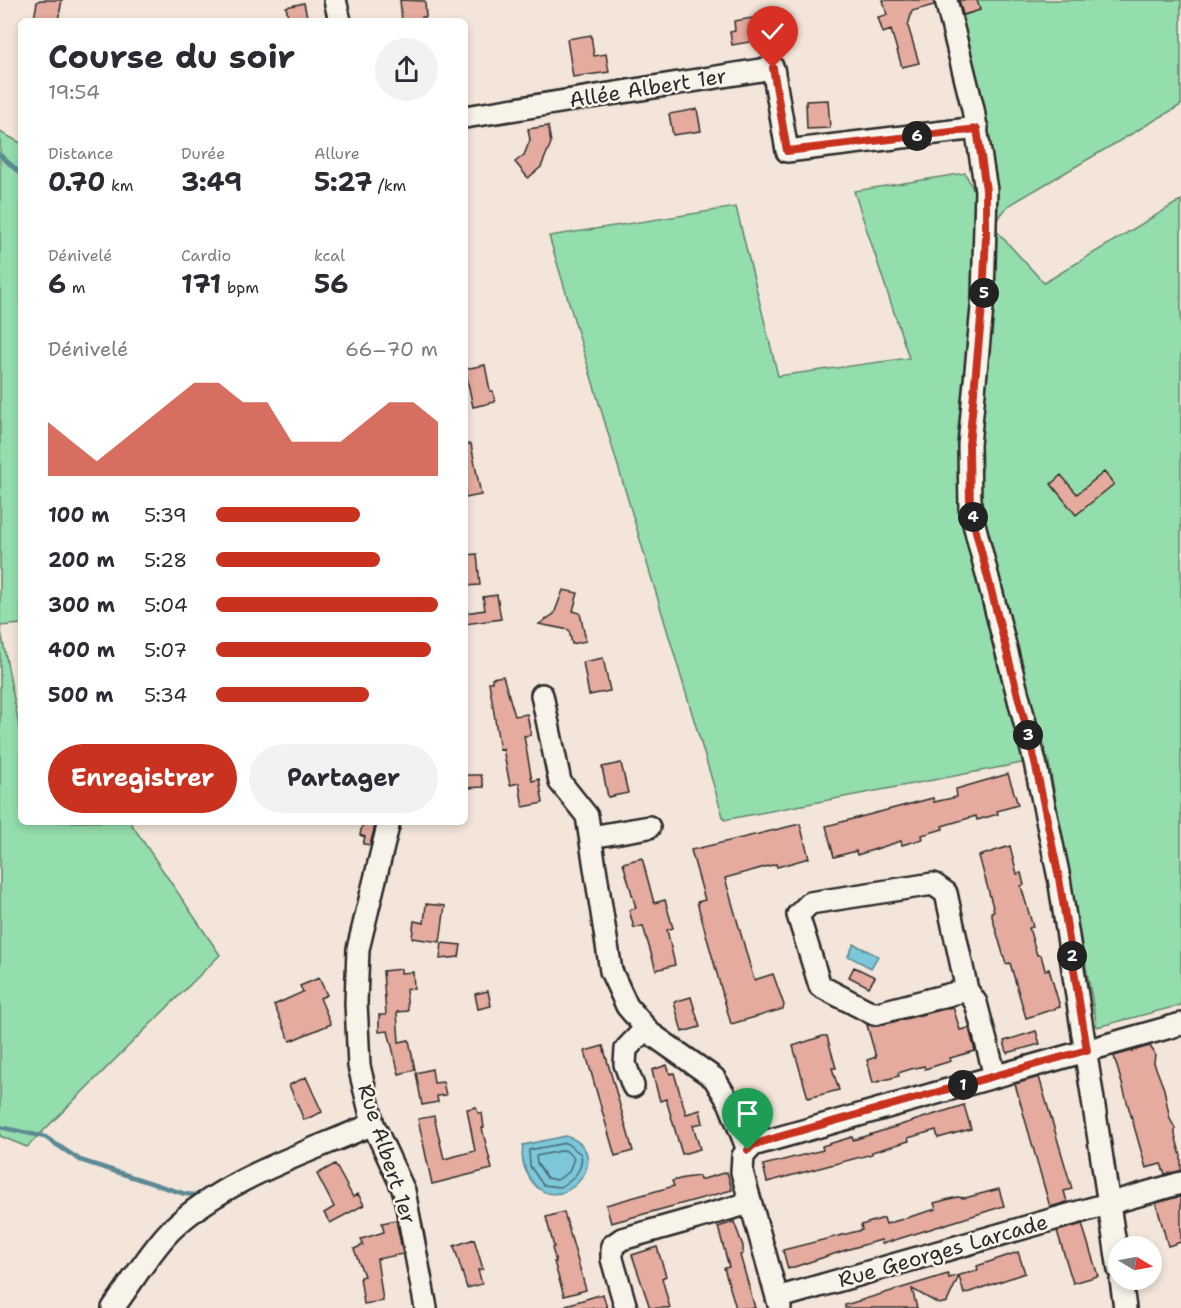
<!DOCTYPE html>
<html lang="fr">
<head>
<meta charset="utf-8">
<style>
  body { margin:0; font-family:"Shantell Sans",sans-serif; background:#f2f2f3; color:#2b2b33; height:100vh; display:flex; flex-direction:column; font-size:22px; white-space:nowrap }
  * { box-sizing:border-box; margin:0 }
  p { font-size:20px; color:#7c7c81 }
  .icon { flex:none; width:33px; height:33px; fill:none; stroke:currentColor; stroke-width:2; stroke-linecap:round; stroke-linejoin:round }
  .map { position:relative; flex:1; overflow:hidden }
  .drawer { position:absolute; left:18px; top:18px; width:450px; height:807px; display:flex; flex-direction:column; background:#fff; border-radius:9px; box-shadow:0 3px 9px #0003 }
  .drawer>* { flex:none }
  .needle { width:39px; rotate:100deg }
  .tools { position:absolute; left:1108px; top:1236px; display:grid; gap:12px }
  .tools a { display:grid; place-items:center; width:54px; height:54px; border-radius:50%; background:#fff; box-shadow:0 3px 9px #0003; font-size:30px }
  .pin { position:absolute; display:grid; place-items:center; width:51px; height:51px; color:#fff; margin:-62px -26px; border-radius:50% 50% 50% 0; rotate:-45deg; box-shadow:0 0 6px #0007 }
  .pin .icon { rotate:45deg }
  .km { position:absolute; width:30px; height:30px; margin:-15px; border-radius:50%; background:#222; color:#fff; font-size:16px; line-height:30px; text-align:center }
  .round { display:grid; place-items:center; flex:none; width:63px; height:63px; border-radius:32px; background:#f2f2f3 }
  .head { display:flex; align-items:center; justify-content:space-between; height:102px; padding:0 30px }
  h1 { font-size:33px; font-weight:700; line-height:45px }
  .metrics { display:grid; grid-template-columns:repeat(3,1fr); gap:9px; height:102px; padding:6px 30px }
  .metrics div { display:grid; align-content:center }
  .metrics b { font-size:26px; font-weight:700 }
  .metrics small { font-size:16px; font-weight:400 }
  .metrics p { font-size:16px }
  .chart { height:168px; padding:12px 30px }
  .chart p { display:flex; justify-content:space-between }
  .chart svg { width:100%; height:108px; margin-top:6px; fill:#c8321e; opacity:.7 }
  .cta { display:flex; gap:12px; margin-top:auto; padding:12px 30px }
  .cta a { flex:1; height:69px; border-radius:36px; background:#c8321e; color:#fff; font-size:24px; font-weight:700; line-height:69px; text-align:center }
  .cta a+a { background:#f2f2f3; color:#2b2b33 }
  ul { padding:0 30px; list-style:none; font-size:20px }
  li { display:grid; grid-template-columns:96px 72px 1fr; align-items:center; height:45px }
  li i { height:15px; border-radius:8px; background:#c8321e }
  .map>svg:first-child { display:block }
  .green { fill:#94ddac; stroke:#60846c; stroke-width:1.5 }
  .water { fill:#7bc7da; stroke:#5b8994; stroke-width:1.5 }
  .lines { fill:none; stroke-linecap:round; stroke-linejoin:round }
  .shore { stroke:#4b6971; stroke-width:1.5 }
  .stream { stroke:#5b8994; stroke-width:4.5 }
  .building { fill:#e4ab9e; stroke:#2b2b2b; stroke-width:1.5 }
  .minor-casing { stroke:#2b2b2b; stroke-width:26 }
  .minor { stroke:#f7f3e8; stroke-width:21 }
  .route-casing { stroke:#fff; stroke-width:12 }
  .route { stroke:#c8321e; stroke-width:8 }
  .labels { text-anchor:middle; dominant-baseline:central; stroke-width:5; stroke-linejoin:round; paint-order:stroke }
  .street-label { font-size:21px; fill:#2b2b2b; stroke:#f7f3e8 }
</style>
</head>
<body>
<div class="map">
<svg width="1181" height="1308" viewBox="0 0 1181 1308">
  <rect width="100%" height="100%" fill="#f3e5d9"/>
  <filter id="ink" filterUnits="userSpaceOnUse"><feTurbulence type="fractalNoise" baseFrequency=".0167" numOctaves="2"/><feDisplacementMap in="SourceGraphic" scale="12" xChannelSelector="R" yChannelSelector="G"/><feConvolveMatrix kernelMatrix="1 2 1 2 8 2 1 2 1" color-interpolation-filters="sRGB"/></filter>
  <g filter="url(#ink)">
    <path class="green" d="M977 0H1181V105L1008 206 992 226 1044 283 1181 200V1005L1097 1027 1048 758 724 820 549 236 736 207 778 376 909 358 854 191 965 173 991 225 956 18 980 10Z
      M0 132 21 143V624L0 626 21 736V822H37L38 825 49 822H130L220 955 27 1147 0 1136Z"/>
    <path class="water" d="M854 944 878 956 871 968 848 956Z
      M566 1136C621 1154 557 1226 529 1177 523 1166 521 1158 523 1145Z"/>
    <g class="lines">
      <path class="shore" d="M566 1143 581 1154C584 1170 573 1180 560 1187L543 1185 530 1166 529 1150Z
        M565 1150 574 1158 569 1172 557 1180 547 1178 537 1163 536 1156Z"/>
      <path class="stream" d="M0 155 21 174
        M0 1127 45 1137 80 1160 185 1194 195 1195 206 1191"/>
    </g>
    <path class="building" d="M40 0H62L58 21 34 19 37 2Z
      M400 0 425 1 426 17H422L423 21H402Z
      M883 0H934V5L912 11 908 26 919 63 902 67 891 30 883 33 878 17 887 15Z
      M959 0H977L980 10 963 15Z
      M304 3 308 21H289L286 7Z
      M752 18 756 41 732 45 730 32 735 31 734 21Z
      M591 35 594 56 606 54 609 72 573 77 567 39Z
      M828 100 830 128 807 129 806 101Z
      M697 109 701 131 673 135 669 114Z
      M548 126 551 143 541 167 528 178 515 162 524 155 530 140 528 129Z
      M485 365 490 391H493L495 402 473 407 465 369Z
      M465 444H471L481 495 465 498Z
      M1104 472 1114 484 1076 515 1051 484 1061 475 1077 494Z
      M477 554 480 585 465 586V555Z
      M563 590 578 593 573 611 580 613 586 641 572 644 569 630 539 624 554 614Z
      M497 595 501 619 465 624V613L485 610 483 597Z
      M603 658 610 691 589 695 583 662Z
      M503 676 515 716 527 714 531 735 524 736 532 781 539 779 543 803 523 807 519 783 510 785 503 749 500 750 489 682H492V678Z
      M621 763 628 793 608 797 602 767Z
      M1008 774 1018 805 997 811 998 814 977 820 976 816 942 826 943 829 922 835 923 839 902 845 901 841 857 855 856 851 834 857 826 826 933 798 934 802 957 797 956 789Z
      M465 775H481L484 787 465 788Z
      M363 822H376L370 845 363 844 365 837 360 835Z
      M800 824 809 858 777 867 776 864 725 878 754 980 773 974 784 1005 783 1009 731 1024 697 902 705 900 691 850Z
      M1010 846 1017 874 1021 873 1024 885 1021 886 1033 927 1029 928 1037 955H1041L1045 970 1049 969 1060 1007 1026 1018 1010 963 1006 964 993 920 991 912 994 911 979 856Z
      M642 858 654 903 665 900 673 928 667 930 675 965 656 970 643 926 634 928 629 910 636 908 623 863Z
      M426 904 445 906 440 942 412 938 414 921 424 923Z
      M442 943 461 945 459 957 440 959Z
      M854 967 875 977 869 987 849 977Z
      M401 969V973L413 972 414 988 406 989 408 1011 397 1012 399 1042 409 1040 415 1070 399 1074 388 1031 379 1032V1015H386L383 971Z
      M319 978 327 995 320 998 331 1024 290 1041 274 1005 303 992 300 986Z
      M488 991 491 1006 478 1009 475 994Z
      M691 997 700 1027 682 1032 674 1002Z
      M953 1007 960 1030 969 1028 975 1051 950 1058 951 1061 925 1069 924 1066 911 1069 898 1073 899 1076 873 1083 867 1060 876 1057 867 1025 877 1026Z
      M1036 1031 1040 1044 1007 1053 1004 1041Z
      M823 1036H827L836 1068H832L839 1090 808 1098 793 1046Z
      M603 1046 633 1151 615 1156 585 1051Z
      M1150 1046 1155 1054 1154 1063 1164 1089 1170 1119 1175 1128V1135L1181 1156V1171L1165 1174 1161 1164 1146 1168 1114 1056Z
      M667 1065 670 1074 674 1073 686 1114 700 1110 703 1123 693 1125 700 1149 682 1154 666 1099 660 1101 654 1079 652 1070Z
      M432 1069 434 1083 443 1082 446 1095 437 1096 438 1102 422 1105 416 1073Z
      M306 1077 322 1112 304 1120 289 1085Z
      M1039 1077 1072 1189 1064 1191 1067 1202 1050 1207 1015 1084Z
      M964 1105 971 1129 938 1138 936 1130 908 1138 909 1141 872 1152V1154L767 1182 763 1165 823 1150 822 1146 852 1137 853 1140Z
      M476 1107 478 1113H482L484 1128H482L492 1169 432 1184 418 1119 434 1116 444 1159 475 1151 467 1109Z
      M335 1164 353 1197 358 1194 364 1205 330 1223 324 1213 334 1207 317 1174Z
      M727 1172 732 1190 611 1223 606 1205 674 1186 672 1181 684 1178 699 1176 700 1180Z
      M999 1189 1004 1206 882 1244 881 1240 849 1249 788 1269 783 1250 862 1230 861 1225 884 1218 886 1224 936 1209 934 1203 957 1197 965 1198Z
      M1181 1196V1242L1168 1246 1156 1203Z
      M564 1212 586 1290 564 1296 554 1262H556L552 1248 554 1247 546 1217Z
      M396 1220 403 1254 377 1259 383 1301 364 1304 360 1277 364 1276 354 1249 363 1245 361 1239 384 1232 382 1223Z
      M734 1222 743 1246V1254L740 1255 755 1308H736L724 1268 729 1267 718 1227Z
      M1082 1224 1098 1276 1073 1283 1057 1231Z
      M474 1239 483 1269 478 1270 482 1284 467 1288 454 1246Z
      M657 1247 666 1276 662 1278 670 1308H650L632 1255Z
      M1018 1252 1025 1273 964 1294 959 1276 947 1302 939 1304 912 1289 917 1308H845V1305L948 1274 949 1278 978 1270 977 1266Z
      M603 1294 607 1308H567L566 1305Z"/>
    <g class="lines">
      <defs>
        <path id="minor" d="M335 0 340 21
          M946 0 973 109 986 190 983 297 969 445 970 508 1035 762 1059 878 1119 1270
          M465 117 773 68 787 151 977 128
          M542 695 560 782 587 816 611 971 627 1006 650 1033 714 1078 729 1102 748 1150
          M389 822 358 949 356 1003 359 1066 373 1124 404 1191 426 1308
          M591 837 649 827
          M967 990 946 893 933 884 810 903 798 915 820 986 874 1014 967 990 976 1003 995 1076
          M633 1086 625 1064 626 1049 646 1028
          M1121 1280 1125 1308
          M777 1298 1181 1183
          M113 1308C131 1284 150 1251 171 1230 225 1178 305 1154 373 1124
          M626 1308 612 1259V1246L622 1239 750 1203
          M780 1308 742 1172 743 1156 753 1145 1181 1024"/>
      </defs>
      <use href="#minor" class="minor-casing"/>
      <use href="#minor" class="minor"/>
    </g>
  </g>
  <g class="lines" filter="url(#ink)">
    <defs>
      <path id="route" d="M748 1150 753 1145 778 1137 1087 1050 1059 878 1035 762 970 508 969 445 983 297 986 236V190L977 129 787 151 773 68"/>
    </defs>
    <use href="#route" class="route-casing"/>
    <use href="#route" class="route"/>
  </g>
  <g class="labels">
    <g class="street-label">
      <text transform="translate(648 88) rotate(-9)">Allée Albert 1er</text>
      <text transform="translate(387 1154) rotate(72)">Rue Albert 1er</text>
      <text transform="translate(943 1251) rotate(-16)">Rue Georges Larcade</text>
    </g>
  </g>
</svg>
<div class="tools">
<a><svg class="needle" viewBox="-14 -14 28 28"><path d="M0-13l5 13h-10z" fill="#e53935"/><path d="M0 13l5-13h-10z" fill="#7c7c81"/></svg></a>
</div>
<div class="pin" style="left:748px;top:1150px;background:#1e9e55"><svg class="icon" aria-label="arrive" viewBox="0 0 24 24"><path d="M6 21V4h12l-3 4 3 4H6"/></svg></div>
<div class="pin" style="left:773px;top:68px;background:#d93025"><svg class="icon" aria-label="check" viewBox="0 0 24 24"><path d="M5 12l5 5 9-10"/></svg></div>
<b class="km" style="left:963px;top:1085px">1</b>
<b class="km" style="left:1072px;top:956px">2</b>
<b class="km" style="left:1028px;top:735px">3</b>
<b class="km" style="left:973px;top:517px">4</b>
<b class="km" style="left:984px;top:293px">5</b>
<b class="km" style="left:917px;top:136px">6</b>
<section class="drawer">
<div class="head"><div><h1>Course du soir</h1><p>19:54</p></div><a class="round"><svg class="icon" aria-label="share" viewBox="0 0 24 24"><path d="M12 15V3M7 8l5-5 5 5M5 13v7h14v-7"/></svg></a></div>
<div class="metrics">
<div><p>Distance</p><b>0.70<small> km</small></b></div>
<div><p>Durée</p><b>3:49</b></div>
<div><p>Allure</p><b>5:27<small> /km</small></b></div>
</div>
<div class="metrics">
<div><p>Dénivelé</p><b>6<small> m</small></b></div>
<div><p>Cardio</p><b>171<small> bpm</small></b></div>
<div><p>kcal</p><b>56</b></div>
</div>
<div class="chart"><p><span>Dénivelé</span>66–70 m</p>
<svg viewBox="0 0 160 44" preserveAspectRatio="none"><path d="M0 44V22L10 30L20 38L30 30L40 22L50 14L60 6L70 6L80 14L90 14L100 30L110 30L120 30L130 22L140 14L150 14L160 22V44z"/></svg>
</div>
<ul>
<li><b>100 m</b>5:39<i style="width:65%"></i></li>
<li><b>200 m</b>5:28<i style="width:74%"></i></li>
<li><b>300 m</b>5:04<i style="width:100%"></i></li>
<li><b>400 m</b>5:07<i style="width:97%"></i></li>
<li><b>500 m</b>5:34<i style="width:69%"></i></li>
</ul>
<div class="cta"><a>Enregistrer</a><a>Partager</a></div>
</section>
</div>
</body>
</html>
